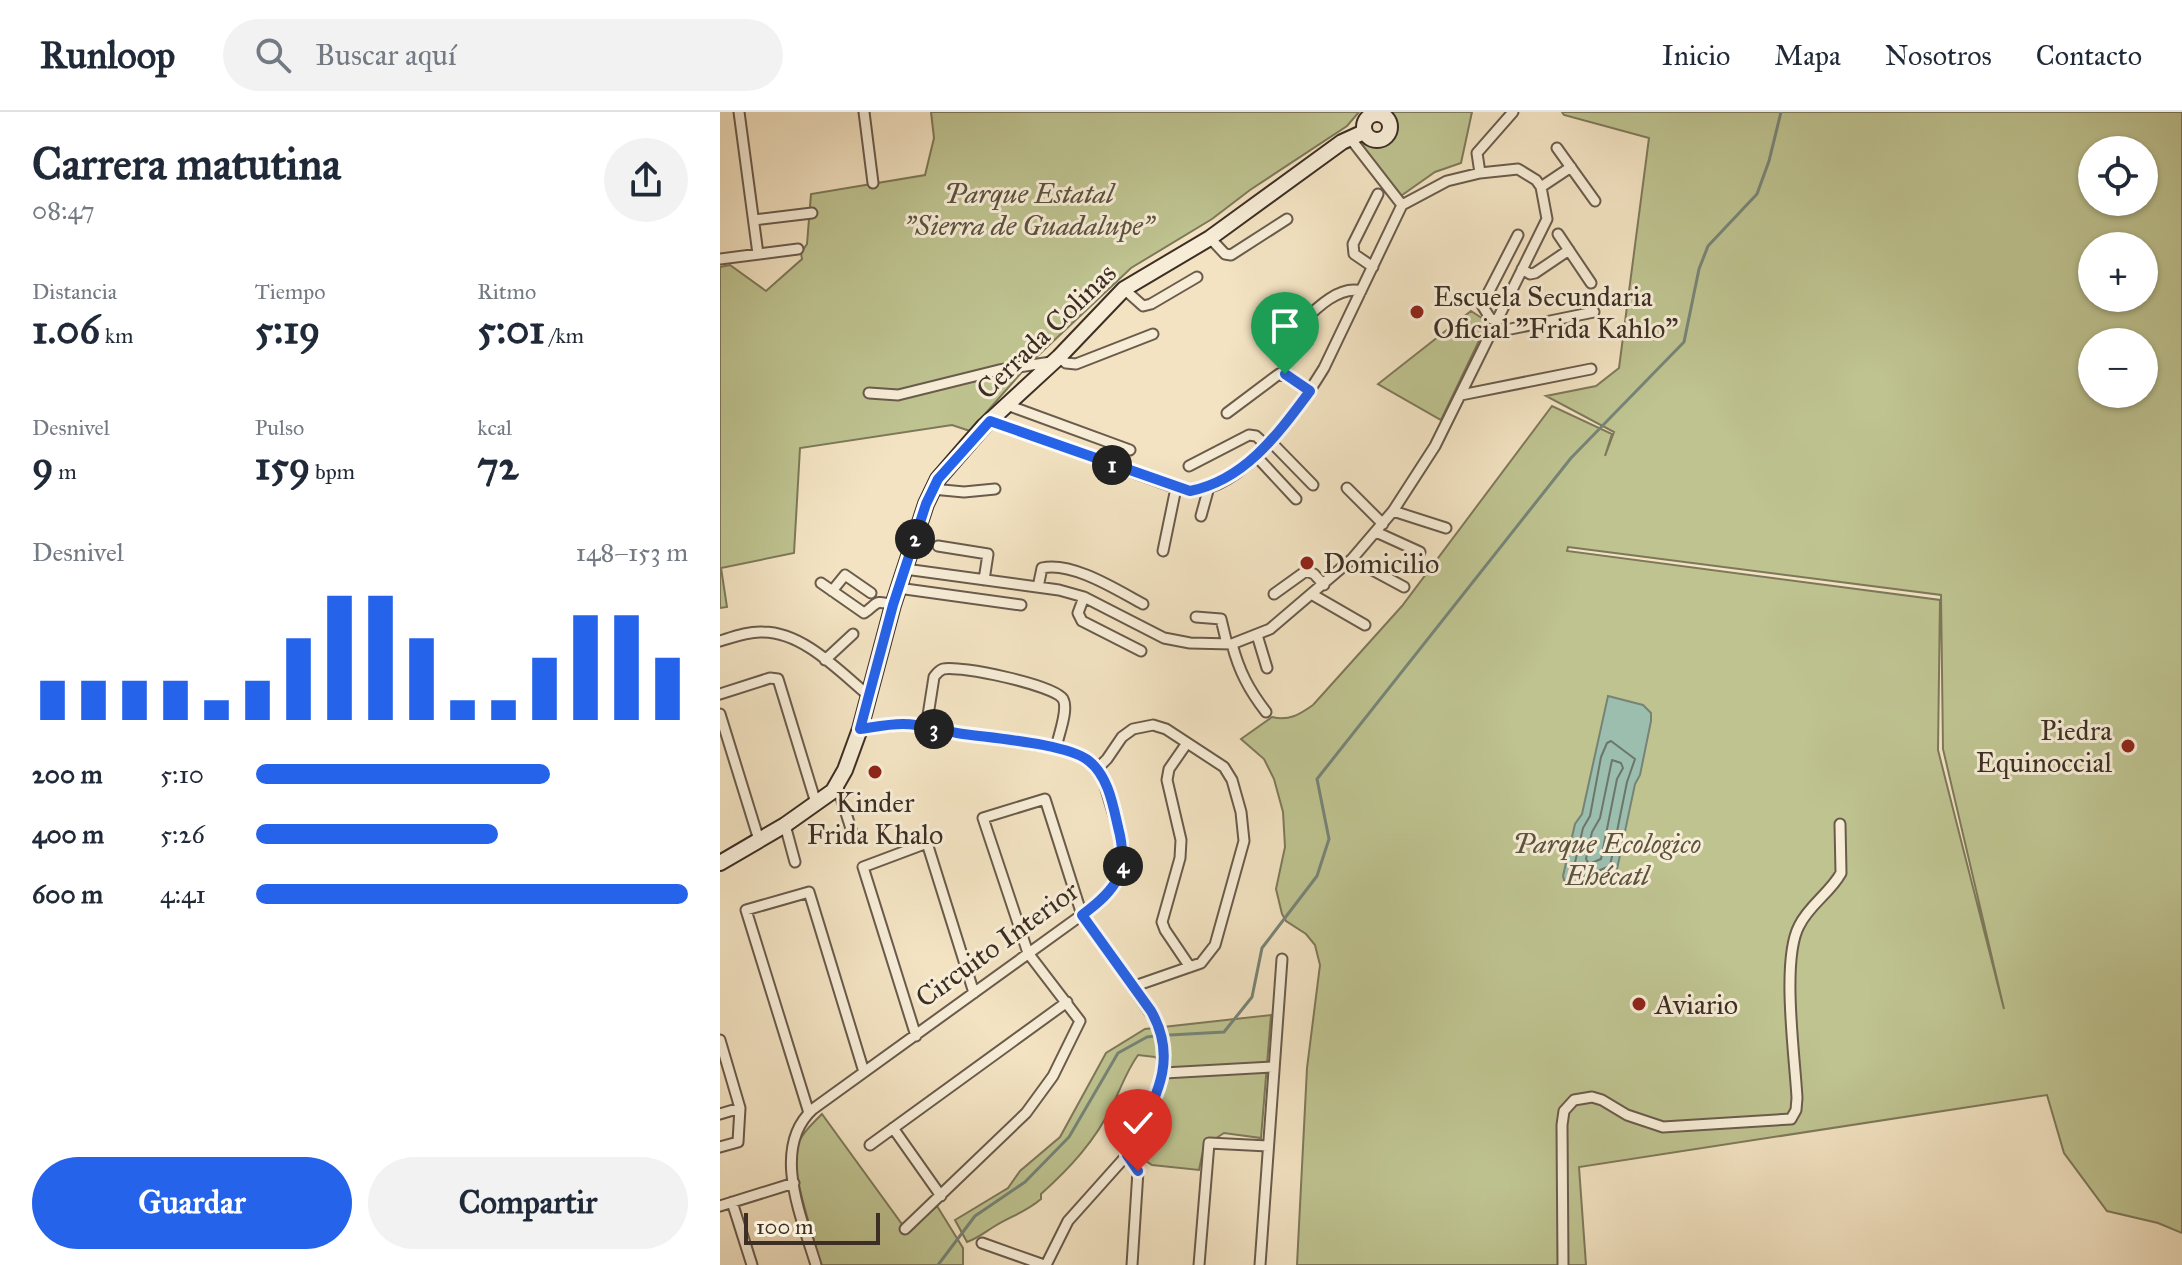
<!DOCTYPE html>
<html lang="es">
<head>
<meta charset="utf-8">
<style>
  body { margin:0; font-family:"IM FELL Great Primer",serif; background:#f2f2f3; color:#1f2937; height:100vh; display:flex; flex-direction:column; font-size:30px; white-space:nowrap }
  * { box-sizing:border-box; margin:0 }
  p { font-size:26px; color:#747a83 }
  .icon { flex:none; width:44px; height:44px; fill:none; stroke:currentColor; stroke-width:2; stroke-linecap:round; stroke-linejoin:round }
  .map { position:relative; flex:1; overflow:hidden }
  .drawer { display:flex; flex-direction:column; background:#fff; width:720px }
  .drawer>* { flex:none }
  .tools { position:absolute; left:1358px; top:24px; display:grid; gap:16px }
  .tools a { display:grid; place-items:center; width:80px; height:80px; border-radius:50%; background:#fff; box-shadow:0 2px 6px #0004; font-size:40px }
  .scale { position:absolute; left:24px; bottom:20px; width:136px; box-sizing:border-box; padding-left:8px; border:4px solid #3c2e24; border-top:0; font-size:22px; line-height:28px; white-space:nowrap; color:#3c2e24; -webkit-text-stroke:6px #f7edd7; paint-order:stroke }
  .pin { position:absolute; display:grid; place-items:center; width:68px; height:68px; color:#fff; margin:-82px -34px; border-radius:50% 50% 50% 0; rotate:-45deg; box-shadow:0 0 8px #0007 }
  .pin .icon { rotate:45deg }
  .km { position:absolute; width:40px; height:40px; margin:-20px; border-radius:50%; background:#222; color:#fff; font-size:22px; line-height:40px; text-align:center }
  .round { display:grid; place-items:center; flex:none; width:84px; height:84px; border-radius:42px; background:#f2f2f3 }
  .head { display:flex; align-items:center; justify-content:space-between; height:136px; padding:0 32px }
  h1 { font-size:44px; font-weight:800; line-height:60px }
  .metrics { display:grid; grid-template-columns:repeat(3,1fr); gap:12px; height:136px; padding:8px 32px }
  .metrics div { display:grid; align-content:center }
  .metrics b { font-size:40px; font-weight:800 }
  .metrics small { font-size:22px; font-weight:400 }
  .metrics p { font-size:22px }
  .chart { height:224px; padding:16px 32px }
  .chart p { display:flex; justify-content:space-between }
  .chart svg { width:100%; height:144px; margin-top:8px; stroke:#2563eb; stroke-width:6 }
  .button { display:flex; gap:16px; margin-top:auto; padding:16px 32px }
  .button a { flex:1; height:92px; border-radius:48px; background:#2563eb; color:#fff; font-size:32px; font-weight:800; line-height:92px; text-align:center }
  .button a+a { background:#f2f2f3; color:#1f2937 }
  ul { padding:0 32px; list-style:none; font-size:26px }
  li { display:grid; grid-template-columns:128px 96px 1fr; align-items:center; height:60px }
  li i { height:20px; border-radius:10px; background:#2563eb }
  header { display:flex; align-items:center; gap:48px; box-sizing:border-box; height:112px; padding:0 40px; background:#fff; border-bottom:2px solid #e0e1e3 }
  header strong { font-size:38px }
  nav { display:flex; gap:44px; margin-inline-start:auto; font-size:28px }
  .search { width:560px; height:72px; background:#f2f2f3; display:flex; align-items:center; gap:20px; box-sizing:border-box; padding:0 28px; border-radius:44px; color:#747a83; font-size:30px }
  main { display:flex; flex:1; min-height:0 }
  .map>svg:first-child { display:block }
  .green { fill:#bec390; stroke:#7d785a; stroke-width:2; fill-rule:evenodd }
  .water { fill:#9cbeaf; stroke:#768477; stroke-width:2 }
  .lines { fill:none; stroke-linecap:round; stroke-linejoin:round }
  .shore { stroke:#6c766a; stroke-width:2 }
  .stream { stroke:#768477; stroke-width:3 }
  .street-casing { stroke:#6a5b4c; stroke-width:13 }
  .secondary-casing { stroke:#3c2e24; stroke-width:18 }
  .street { stroke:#f7edd7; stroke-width:9 }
  .secondary { stroke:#f7edd7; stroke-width:14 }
  .route-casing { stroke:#fff; stroke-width:16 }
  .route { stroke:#2563eb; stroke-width:10 }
  .poi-dot { fill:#8f2418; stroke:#f7edd7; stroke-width:3 }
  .labels { text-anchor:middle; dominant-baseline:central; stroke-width:6; stroke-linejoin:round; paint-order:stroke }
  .park-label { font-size:28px; font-style:italic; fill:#5c533f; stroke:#f7edd7 }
  .poi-label { font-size:28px; fill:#3c2e24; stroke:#f7edd7; text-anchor:start }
  .street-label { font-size:28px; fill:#3c2e24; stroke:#f7edd7 }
</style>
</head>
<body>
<header>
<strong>Runloop</strong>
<div class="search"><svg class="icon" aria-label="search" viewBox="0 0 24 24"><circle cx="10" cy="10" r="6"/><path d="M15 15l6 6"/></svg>Buscar aquí</div>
<nav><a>Inicio</a><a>Mapa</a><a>Nosotros</a><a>Contacto</a></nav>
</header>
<main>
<section class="drawer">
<div class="head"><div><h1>Carrera matutina</h1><p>08:47</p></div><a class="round"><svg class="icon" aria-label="share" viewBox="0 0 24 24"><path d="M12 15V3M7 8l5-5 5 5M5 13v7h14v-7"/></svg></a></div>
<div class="metrics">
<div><p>Distancia</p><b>1.06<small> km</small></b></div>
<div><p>Tiempo</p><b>5:19</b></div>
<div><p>Ritmo</p><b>5:01<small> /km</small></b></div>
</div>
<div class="metrics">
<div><p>Desnivel</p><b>9<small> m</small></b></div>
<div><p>Pulso</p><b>159<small> bpm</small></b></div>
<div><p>kcal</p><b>72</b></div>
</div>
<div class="chart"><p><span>Desnivel</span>148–153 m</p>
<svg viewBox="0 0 160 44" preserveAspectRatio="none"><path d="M5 44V32M15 44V32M25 44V32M35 44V32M45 44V38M55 44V32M65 44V19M75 44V6M85 44V6M95 44V19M105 44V38M115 44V38M125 44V25M135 44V12M145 44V12M155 44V25"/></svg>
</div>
<ul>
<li><b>200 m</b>5:10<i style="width:68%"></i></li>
<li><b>400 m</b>5:26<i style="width:56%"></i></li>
<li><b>600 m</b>4:41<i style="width:100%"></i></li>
</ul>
<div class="button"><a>Guardar</a><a>Compartir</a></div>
</section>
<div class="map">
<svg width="1462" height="1153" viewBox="0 0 1462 1153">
  <rect width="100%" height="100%" fill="#f3e3c2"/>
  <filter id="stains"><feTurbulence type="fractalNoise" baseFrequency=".0025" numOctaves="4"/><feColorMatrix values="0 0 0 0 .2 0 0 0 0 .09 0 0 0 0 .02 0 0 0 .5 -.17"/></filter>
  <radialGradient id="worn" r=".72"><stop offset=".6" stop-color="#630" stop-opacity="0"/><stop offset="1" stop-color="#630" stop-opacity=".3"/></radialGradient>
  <path class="green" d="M211 0H639L627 14 530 78 492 107 411 156 309 252 250 319 232 313 80 336 74 441 1 456 7 495 0 496V155L10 153 46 179 82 147 81 141 87 132 91 82 205 63 214 26Z
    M669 0H752L741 51 715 60 678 86 635 31C642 31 649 34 656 34 678 33 682 15 669 0Z
    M842 0H1462V1121L1438 1111 1387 1099 1344 1041 1327 983 859 1055 866 1153H577L587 956 600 853 595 833 586 822 566 809 562 802 556 777 565 735 563 700 554 667 544 647 521 627 552 605C569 609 579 603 593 593L682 494 832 294 892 322 885 344 894 320 826 284 876 274 899 256 929 26 844 3ZM1372 38H1424V90H1372ZM1372 134H1424V186H1372ZM1372 230H1424V282H1372ZM848 435 1221 483 1223 637 1284 897 1218 638 1220 488 847 439Z
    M751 199 768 210 721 308 658 272Z
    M551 903 541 1026 504 1021 484 1034 479 1058 432 1053 415 1042 447 960 435 945 418 943C406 960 401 976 392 994 375 1029 350 1056 321 1082V1087C306 1100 291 1104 275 1114 265 1120 258 1126 247 1130L235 1108 288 1076 300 1059 340 1025 386 941 425 917Z
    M102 1002 187 1119 217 1094 243 1136V1153H101C95 1129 70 1058 76 1037 80 1023 92 1012 102 1002Z"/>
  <path class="water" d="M888 584 923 593 931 601V609L920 663 915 672 896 762 863 773 845 771 843 764 855 712 862 702Z"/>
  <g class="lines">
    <path class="shore" d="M891 629 915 647 907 670 890 754 863 765 855 764 853 759 863 716 870 704 881 645 887 631Z
      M892 648 901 651 903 656 897 667 881 747 869 752 866 747 872 720 880 706Z"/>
    <path class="stream" d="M450 923 504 920 532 885 542 836 597 764 609 727 597 667 851 346 964 230 979 157 988 134 1037 82 1049 49 1061 0
      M218 1153 255 1104 305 1070 349 1025 398 941 427 925 435 924"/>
    <defs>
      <path id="street" d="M19 0 38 142
        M144 0 153 71
        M630 26 682 93
        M837 36 875 89
        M760 61 757 41 793 0
        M821 75 851 55
        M34 108 92 101
        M838 122 871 171
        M490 126 505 142 511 143 567 107
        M0 147 78 137
        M653 155 634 142 633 132 658 82
        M802 157 810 162 815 161 849 138
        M404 177 423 194 431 192 477 165
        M777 209 770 206 762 193 798 123
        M771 221 874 200
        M567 224C586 208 614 172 641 179
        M339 245 346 251 356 252 433 222
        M149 281 178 283 279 258 331 250
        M741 283 871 257
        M287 293 410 338
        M507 301 559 262 570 265 590 279
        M550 329 593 373
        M536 344 576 387
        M469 354 529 323 536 324 546 333
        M627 376 663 412
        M212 377 244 380 275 377
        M673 399 726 416
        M481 404 489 375
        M656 420 700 440
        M218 434 268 442 264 468
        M443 439 456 376
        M632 447 684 475
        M185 457 339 478 364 485 444 526 470 531 512 532 550 517 632 447 673 399 715 334 827 107 821 75 816 68 798 57 760 61 727 69 682 93 604 256C579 297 524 378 471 379 465 379 458 376 453 375L270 309
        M101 471 144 501C158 492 153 487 173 493
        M318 475 322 456C352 449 397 478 423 492
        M178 476 301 493
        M112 479 125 463 151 481
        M554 482 586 459 594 462 604 473
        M593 483 645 513
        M364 485 358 501 362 509 421 539
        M476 505 501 507 507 532
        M537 523 547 556
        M0 529C13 525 29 519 43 520 83 520 119 559 148 583
        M512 532C519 559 529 578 546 600
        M105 548 133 522
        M0 582 50 566 58 567 96 691
        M0 602 39 728
        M206 616 214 565C217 561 218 559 223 557 240 553 334 573 343 587 349 598 338 624 336 636
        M467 631 449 657 447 668 461 728 460 746 442 810 445 818 470 855
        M377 657 387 647 402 625 413 617 433 613 446 617 504 655 512 668 521 700 524 729 495 833 481 851 412 875
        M117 673 133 723
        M65 713 75 750
        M196 924 143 755 207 731 254 881
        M0 928 20 996 18 1030 0 1035
        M444 961 554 955
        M89 1001 26 798 89 780 144 960
        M0 1002 20 996
        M173 1016 221 1084
        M150 1033 347 890
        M407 1043 418 1059 412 1153
        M12 1090 32 1153
        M0 1094 74 1071
        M185 1117 306 1001 333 964 360 909 308 841 263 706 325 687 362 803 438 912 445 946 444 961 407 1043 348 1109 326 1153
        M262 1131 324 1153
        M96 1153C82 1106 50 1036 93 997L381 789 395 773 402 758 403 734 383 667 368 647 336 636 184 612 140 617
        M479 1153 489 1031 548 1034
        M540 1153 562 847
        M843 1153 842 1013 844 999 854 988 872 985 882 988 907 1003 943 1015 1071 1007 1076 998 1077 986C1075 946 1061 848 1079 814 1089 793 1110 781 1121 761L1120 712"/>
      <path id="secondary" d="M644 15a13 13 0 1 1 26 0a13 13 0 1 1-26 0Z
        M0 751 65 713 113 679 125 658 140 617 173 493 206 392 218 367 264 314 339 245 404 177 490 126 622 30 644 20"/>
    </defs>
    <use href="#street" class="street-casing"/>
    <use href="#secondary" class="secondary-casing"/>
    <use href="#street" class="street"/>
    <use href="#secondary" class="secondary"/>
  </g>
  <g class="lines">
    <defs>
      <path id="route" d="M418 1059 407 1043C430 993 462 953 431 899L362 803C397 777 410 760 398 715 393 693 388 664 369 649 347 631 268 626 237 621 220 618 200 612 183 612 168 612 154 615 140 617L173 493 206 392 218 367 270 309 470 379C525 368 558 322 590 279L565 262"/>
    </defs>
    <use href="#route" class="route-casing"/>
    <use href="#route" class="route"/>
  </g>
  <g class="poi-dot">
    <circle cx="697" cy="200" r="8"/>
    <circle cx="587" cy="451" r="8"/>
    <circle cx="1408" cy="634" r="8"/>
    <circle cx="155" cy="660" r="8"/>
    <circle cx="919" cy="892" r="8"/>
  </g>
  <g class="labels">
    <g class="park-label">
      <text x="309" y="81">Parque Estatal<tspan x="309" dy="32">"Sierra de Guadalupe"</tspan></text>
      <text x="887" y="731">Parque Ecologico<tspan x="887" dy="32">Ehécatl</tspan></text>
    </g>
    <g class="poi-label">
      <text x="713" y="184">Escuela Secundaria<tspan x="713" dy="32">Oficial "Frida Kahlo"</tspan></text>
      <text x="603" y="451">Domicilio</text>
      <text x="1392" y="618" text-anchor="end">Piedra<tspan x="1392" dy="32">Equinoccial</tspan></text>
      <text x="155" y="690" text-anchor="middle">Kinder<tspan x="155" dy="32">Frida Khalo</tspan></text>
      <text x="935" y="892">Aviario</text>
    </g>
    <g class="street-label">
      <text transform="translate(326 219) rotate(-44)">Cerrada Colinas</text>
      <text transform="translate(277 832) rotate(-36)">Circuito Interior</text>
    </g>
  </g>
  <rect width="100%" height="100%" filter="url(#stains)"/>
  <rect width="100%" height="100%" fill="url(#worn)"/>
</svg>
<div class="tools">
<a><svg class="icon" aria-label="locate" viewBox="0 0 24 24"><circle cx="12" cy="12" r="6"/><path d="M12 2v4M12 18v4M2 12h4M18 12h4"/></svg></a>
<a>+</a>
<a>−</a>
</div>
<div class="scale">100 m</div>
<div class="pin" style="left:565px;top:262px;background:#1e9e55"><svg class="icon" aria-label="arrive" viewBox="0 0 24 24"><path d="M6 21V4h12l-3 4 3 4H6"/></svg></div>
<div class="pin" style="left:418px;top:1059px;background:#d93025"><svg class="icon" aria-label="check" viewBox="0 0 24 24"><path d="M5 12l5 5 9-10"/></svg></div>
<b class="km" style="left:392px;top:353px">1</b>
<b class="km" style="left:195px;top:427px">2</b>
<b class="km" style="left:214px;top:617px">3</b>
<b class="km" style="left:403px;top:754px">4</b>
</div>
</main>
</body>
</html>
